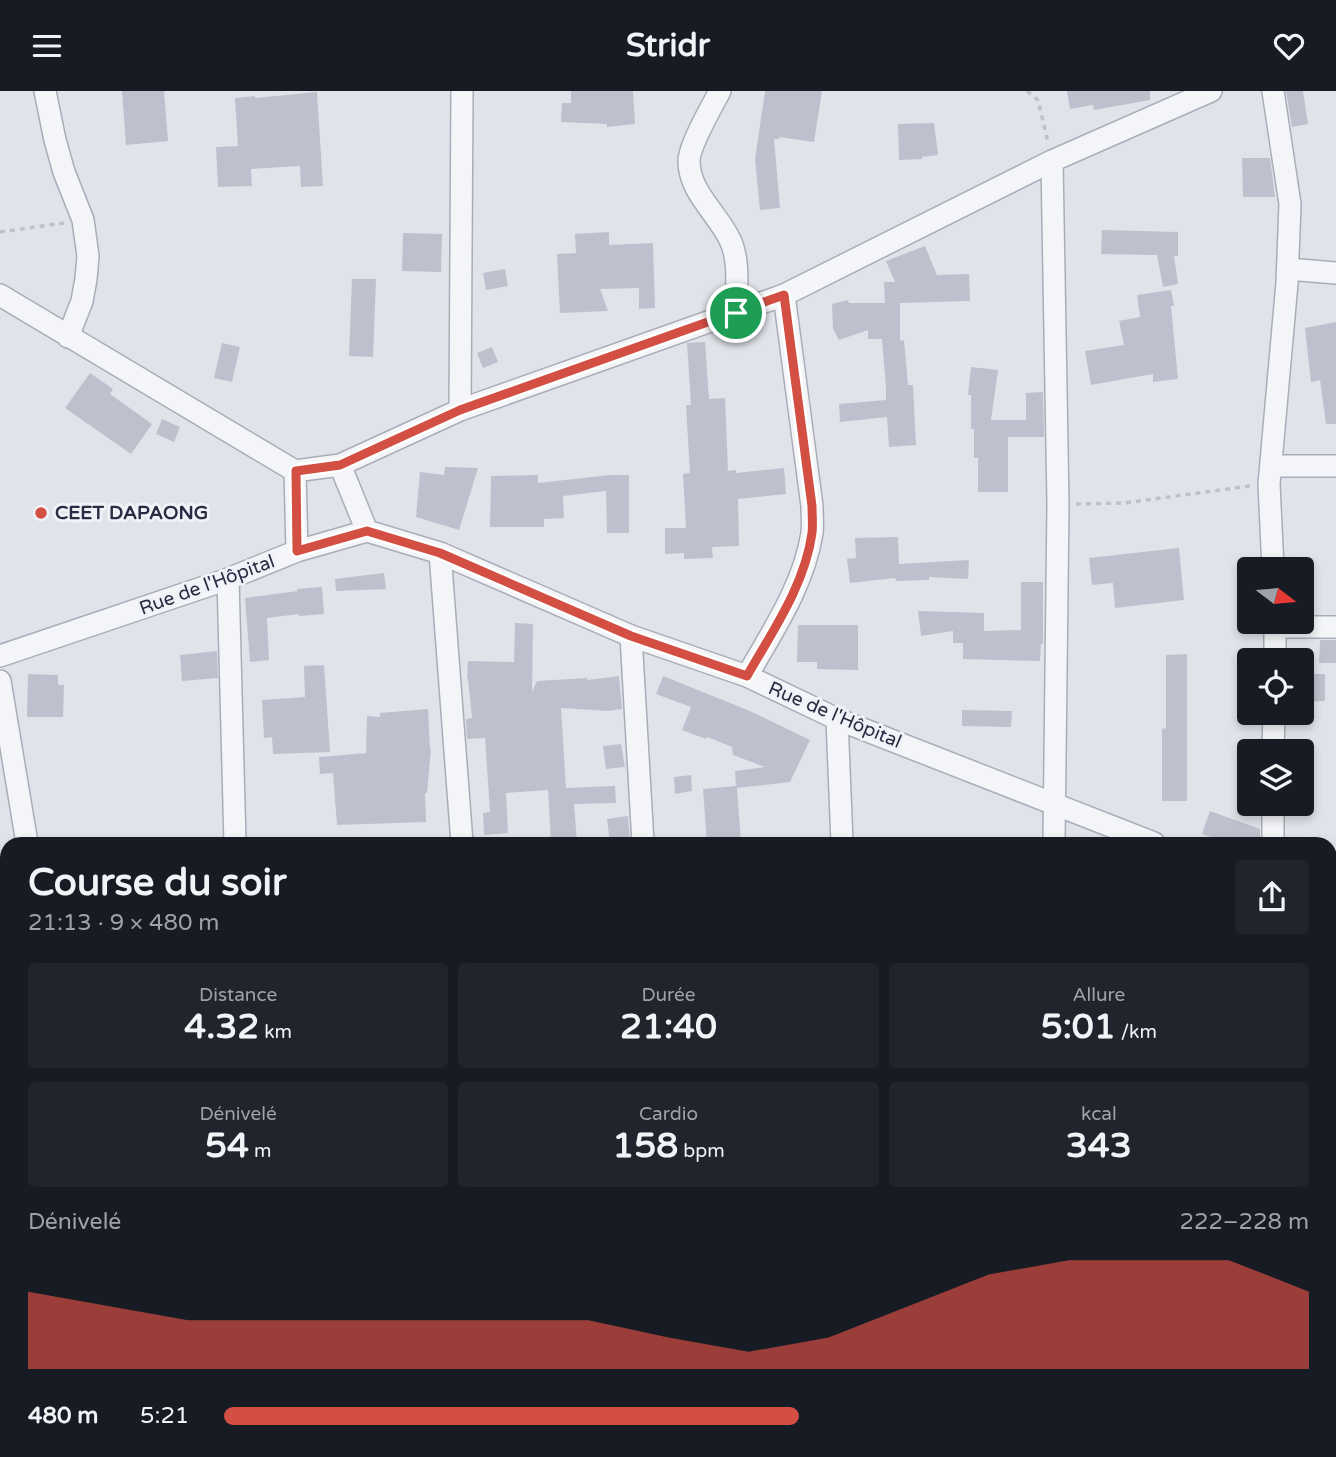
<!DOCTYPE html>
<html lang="fr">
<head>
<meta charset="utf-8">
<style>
  body { margin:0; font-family:"Varela Round",sans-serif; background:#20242c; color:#f1f3f6; height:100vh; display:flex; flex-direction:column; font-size:26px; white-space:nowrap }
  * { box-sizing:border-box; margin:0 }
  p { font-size:23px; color:#9ea1a6 }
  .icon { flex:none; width:38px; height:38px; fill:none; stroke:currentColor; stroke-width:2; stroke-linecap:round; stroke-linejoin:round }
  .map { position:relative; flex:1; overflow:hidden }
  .side { position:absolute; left:0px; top:746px; width:1337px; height:621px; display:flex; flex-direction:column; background:#171b24; border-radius:21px 21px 0 0; box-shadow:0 4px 10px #0003 }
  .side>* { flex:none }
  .needle { width:46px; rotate:106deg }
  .fabs { position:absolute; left:1237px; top:466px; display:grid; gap:14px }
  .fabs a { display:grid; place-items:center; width:77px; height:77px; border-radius:7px; background:#171b24; box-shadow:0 4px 10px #0003; font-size:35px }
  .pin { position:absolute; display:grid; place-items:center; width:60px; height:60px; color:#fff; margin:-30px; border:4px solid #fff; border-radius:50%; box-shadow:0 2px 7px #0007 }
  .round { display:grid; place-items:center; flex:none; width:74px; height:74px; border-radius:7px; background:#20242c }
  .overview { display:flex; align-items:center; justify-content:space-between; height:119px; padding:0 28px }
  h1 { font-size:38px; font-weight:700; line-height:52px }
  .figures { display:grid; grid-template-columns:repeat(3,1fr); gap:10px; height:119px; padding:7px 28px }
  .figures div { display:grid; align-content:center; border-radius:7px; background:#20242c; text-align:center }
  .figures b { font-size:35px; font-weight:700 }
  .figures small { font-size:19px; font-weight:400 }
  .figures p { font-size:19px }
  .chart { height:196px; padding:14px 28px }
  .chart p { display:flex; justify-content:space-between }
  .chart svg { width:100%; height:126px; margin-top:7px; fill:#d34e43; opacity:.7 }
  ul { padding:0 28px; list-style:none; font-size:23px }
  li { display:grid; grid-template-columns:112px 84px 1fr; align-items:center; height:52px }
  li i { height:18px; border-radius:9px; background:#d34e43 }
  header { display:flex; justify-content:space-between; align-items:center; height:91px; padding:0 28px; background:#171b24; font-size:32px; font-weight:700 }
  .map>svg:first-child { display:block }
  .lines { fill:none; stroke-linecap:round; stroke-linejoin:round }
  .stream { stroke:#9ba8cb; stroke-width:6 }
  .building { fill:#bec0cd }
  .street-casing { stroke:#aaacb8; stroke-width:24 }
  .path { stroke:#bfc1c9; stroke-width:3.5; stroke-dasharray:5 5; stroke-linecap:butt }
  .street { stroke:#f4f5f8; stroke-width:21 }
  .route-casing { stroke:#fff; stroke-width:14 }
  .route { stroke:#d34e43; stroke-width:9 }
  .poi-dot { fill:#d34e43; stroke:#f1f2f8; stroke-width:2.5 }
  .labels { text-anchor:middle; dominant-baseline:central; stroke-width:6; stroke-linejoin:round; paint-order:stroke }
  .poi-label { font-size:19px; font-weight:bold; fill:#292c43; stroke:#f1f2f8; text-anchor:start }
  .street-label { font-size:19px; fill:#292c43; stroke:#f1f2f8 }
</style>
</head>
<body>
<header><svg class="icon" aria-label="menu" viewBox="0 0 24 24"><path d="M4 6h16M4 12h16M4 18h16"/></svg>Stridr<svg class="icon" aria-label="heart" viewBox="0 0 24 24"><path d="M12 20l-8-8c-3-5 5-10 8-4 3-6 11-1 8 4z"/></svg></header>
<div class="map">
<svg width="1336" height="1366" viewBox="0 0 1336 1366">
  <rect width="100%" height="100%" fill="#e1e3ea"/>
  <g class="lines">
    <path class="stream" d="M1330 1270 1336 1272"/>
  </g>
  <path class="building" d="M122 0H164L168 50 126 54Z
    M571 0H633L635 33 607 36V33L561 31 562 12H571Z
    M765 0H822L814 51 779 46V48H774L780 117 760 119 755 68Z
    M1067 0H1150V9L1094 19 1093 14 1070 18Z
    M1286 0H1303L1308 33 1292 36Z
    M317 1 323 95 301 96 300 75 251 78 252 95 218 96 216 56 238 55 235 7 255 5V7Z
    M934 32 938 64 922 66V68L899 69 898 33Z
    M1242 67H1270L1275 106H1243Z
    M1102 139 1178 141V165H1174L1178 193 1163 196 1157 164 1101 163Z
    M609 141V154L653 152 655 217 639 218V197L600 198 608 220 560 222 557 163 576 162 575 143Z
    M403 142 442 143 441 181 402 180Z
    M925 155 937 184 969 183 970 210 900 212V250L904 249 908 294H913L916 354 889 356 887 326 840 331 839 313 886 309V296L882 248H868V239L839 249 833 238 832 213 848 209 849 212H885L884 191H895L886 170Z
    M505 178 508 195 486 199 483 182Z
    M352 188H376L373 266 349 265Z
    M1171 199 1174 215H1171L1178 288 1153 291V283L1091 294 1085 260 1124 254 1119 230 1140 226 1137 204Z
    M1336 231V333H1326L1320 289 1311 291 1305 237Z
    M705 251 709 308 725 307 728 380 736 379V382L784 377 786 403 738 408 739 455 712 456 713 467 684 468V462L665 463V437H686L683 383 690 382 686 314H691L687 252Z
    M222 252 240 256 232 291 214 287Z
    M492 256 498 271 483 277 477 262Z
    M971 276 998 279 991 329H1026V302L1043 301 1044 346H1008V401H978V367H974V338H971V304H968Z
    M90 282 113 298 110 303 152 333 131 363 65 317Z
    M162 328 180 336 174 351 156 343Z
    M445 376 478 377 459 439 416 426 420 381 444 384Z
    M538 384V392L610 384H629V442H607L606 400 563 405 564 427 544 428V436H490L491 385Z
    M898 446 899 473 969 469 968 488 929 486V489L896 490 895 487 850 492 847 468 856 467 855 447Z
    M1179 457 1184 509 1115 517 1113 492 1092 494 1089 467Z
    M384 482 386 498 336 500 335 488Z
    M1021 491H1043V553H1041L1040 570 963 568V552H953V540L921 545 918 520 984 522V540L1021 539Z
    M322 496 324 523 299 525V523L267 527 269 569 250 571 245 507 298 500 297 498Z
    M515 532 533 533 532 601 537 590 588 587 587 589 619 585 622 618 609 620 561 617 566 697 615 695 616 712 574 713 577 752H551L548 699 506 702 508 742 484 744 483 722 490 721 485 647 467 648 466 628 472 627 468 588H467L468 570 514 571Z
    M798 534H858V579L817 578V571H797Z
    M1320 549H1336V572H1319Z
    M217 560 218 587 182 590 180 564Z
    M1187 563V710H1162V638L1166 637V564Z
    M324 574 330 661 273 663 272 646 264 647 262 609 305 606 304 575Z
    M28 583 58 584V594H64L63 626H27Z
    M1302 583H1325V610L1302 611Z
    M663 585 750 620 810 649 790 691 737 697 741 752H707L703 698 736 695 735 680 765 676 733 664 732 656 707 646 706 648 682 639 691 616 656 603Z
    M428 618 430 658H431L427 702H425L426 731 337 734 333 682 320 683 319 666 366 662 367 625 380 626V622Z
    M962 619 1012 620 1011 636 962 635Z
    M621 653 625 676 606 678 603 655Z
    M691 684 692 700 675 703 674 686Z
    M1210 720 1260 738V752H1228L1202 743Z
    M628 725 630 752H610L607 728Z"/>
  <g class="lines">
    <defs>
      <path id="street" d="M45 0 55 49 64 81 83 129 88 165 86 188 82 210 68 246
        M720 0C712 15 689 55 689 70 689 102 719 123 731 151 740 172 736 199 736 222
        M1052 70 1058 413 1054 752
        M1288 178 1336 182
        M0 204 295 380 340 374 460 319 784 204 1052 70 1211 0
        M460 319 462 0
        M340 374 367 440
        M1271 375H1336
        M295 380 297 460
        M440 462 462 752
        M1273 478 1269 393 1287 192 1290 113 1273 0
        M228 488 235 752
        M1275 536H1336
        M631 545 643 752
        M0 565 228 488 297 460 367 440 440 462 631 545 747 585 837 628 1154 752
        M1275 569V530
        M747 585C772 541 804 494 812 442 813 434 812 424 812 415L784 204
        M0 590 27 752
        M837 628 842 752
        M1273 660 1274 621
        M1273 752V712
        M1330 823 1336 826
        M133 1366 136 1360
        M942 1366 948 1360
        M1049 1366V1360"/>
    </defs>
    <use href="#street" class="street-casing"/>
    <path class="path" d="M1027 0 1038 9 1048 51
      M0 141 64 132
      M1076 413 1124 412 1250 395"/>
    <use href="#street" class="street"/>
  </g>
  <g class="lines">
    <defs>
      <path id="route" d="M784 204 812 415C812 424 813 434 812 442 805 494 772 541 747 585L631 545 440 462 367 440 297 460 296 380 340 374 460 319Z"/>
    </defs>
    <use href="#route" class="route-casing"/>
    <use href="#route" class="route"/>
  </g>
  <circle class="poi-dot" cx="41" cy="422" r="7"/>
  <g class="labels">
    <g class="poi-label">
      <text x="55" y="422">CEET DAPAONG</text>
    </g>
    <g class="street-label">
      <text transform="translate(207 494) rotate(-20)">Rue de l'Hôpital</text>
      <text transform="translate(835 624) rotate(23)">Rue de l'Hôpital</text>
    </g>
  </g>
</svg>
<div class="fabs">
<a><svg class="needle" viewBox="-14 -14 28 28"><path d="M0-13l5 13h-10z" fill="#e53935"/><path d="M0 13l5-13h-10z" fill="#9ea1a6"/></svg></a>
<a><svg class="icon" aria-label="locate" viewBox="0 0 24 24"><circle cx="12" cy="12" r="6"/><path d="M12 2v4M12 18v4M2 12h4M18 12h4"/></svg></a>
<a><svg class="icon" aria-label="layers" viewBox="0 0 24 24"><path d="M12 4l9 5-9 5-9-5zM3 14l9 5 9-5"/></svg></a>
</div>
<div class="pin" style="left:736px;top:222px;background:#1e9e55"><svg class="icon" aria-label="arrive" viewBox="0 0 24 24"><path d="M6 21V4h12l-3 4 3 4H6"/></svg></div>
<section class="side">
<div class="overview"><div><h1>Course du soir</h1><p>21:13 · 9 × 480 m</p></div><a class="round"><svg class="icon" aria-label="share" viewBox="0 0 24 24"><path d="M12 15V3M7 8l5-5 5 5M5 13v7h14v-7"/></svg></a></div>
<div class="figures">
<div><p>Distance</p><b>4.32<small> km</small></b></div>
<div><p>Durée</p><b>21:40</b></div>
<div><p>Allure</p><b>5:01<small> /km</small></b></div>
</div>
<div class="figures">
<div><p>Dénivelé</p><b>54<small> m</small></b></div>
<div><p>Cardio</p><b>158<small> bpm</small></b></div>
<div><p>kcal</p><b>343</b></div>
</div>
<div class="chart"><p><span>Dénivelé</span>222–228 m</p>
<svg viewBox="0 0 160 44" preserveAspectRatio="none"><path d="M0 44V17L10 22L20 27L30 27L40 27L50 27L60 27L70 27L80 33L90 38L100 33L110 22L120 11L130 6L140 6L150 6L160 17V44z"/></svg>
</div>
<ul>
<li><b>480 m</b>5:21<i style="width:53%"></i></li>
</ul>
</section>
</div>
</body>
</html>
